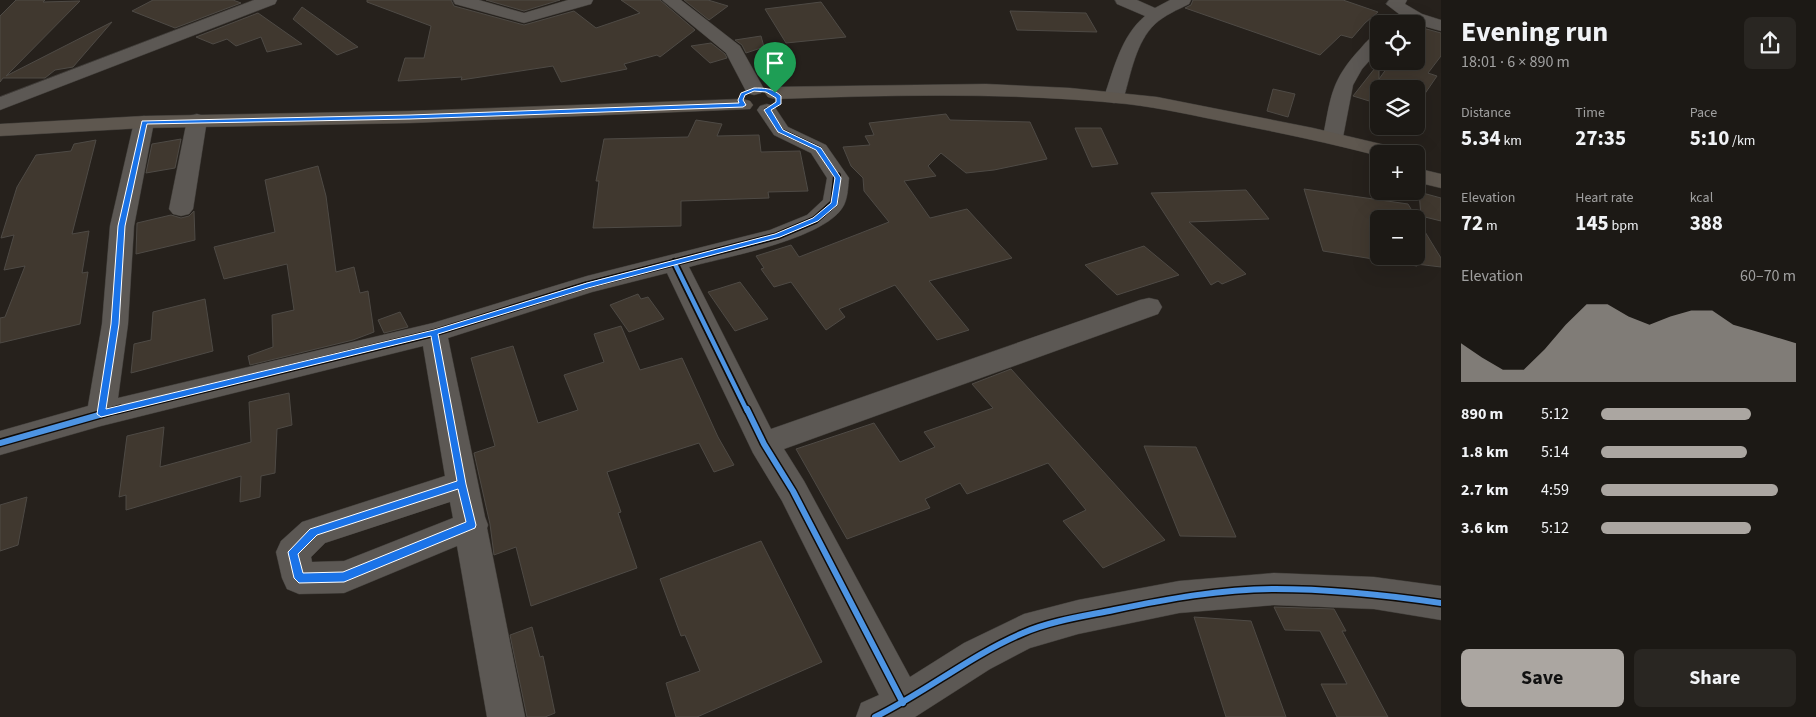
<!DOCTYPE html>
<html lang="en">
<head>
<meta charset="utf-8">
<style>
  body { margin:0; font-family:"Source Sans 3",sans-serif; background:#292622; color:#f1f3f6; height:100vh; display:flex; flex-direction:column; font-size:19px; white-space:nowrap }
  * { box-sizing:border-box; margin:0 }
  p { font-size:16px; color:#a0a0a0 }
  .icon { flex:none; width:28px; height:28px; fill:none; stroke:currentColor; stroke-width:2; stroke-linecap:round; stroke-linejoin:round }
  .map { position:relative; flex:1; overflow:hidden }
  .drawer { display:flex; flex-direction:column; background:#1c1915; width:375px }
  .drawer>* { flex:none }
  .buttons { position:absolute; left:1370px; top:15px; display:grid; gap:10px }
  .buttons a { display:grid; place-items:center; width:55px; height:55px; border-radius:8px; background:#1c1915; box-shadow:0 5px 20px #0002,0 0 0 1px #3a3834; font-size:25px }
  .pin { position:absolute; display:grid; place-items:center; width:42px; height:42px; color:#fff; margin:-51px -21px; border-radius:50% 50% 50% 0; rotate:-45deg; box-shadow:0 0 5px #0007 }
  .pin .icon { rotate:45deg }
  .round { display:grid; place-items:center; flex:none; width:52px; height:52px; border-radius:8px; background:#292622 }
  .overview { display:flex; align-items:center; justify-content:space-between; height:85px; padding:0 20px }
  h1 { font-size:28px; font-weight:700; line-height:38px }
  .stats { display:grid; grid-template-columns:repeat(3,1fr); gap:8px; height:85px; padding:5px 20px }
  .stats div { display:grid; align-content:center }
  .stats b { font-size:21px; font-weight:700 }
  .stats small { font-size:14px; font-weight:400 }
  .stats p { font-size:14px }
  .chart { height:140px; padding:10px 20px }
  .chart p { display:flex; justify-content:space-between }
  .chart svg { width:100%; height:90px; margin-top:5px; fill:#aba6a1; opacity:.7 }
  .action { display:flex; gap:10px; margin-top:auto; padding:10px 20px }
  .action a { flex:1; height:58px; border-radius:8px; background:#aba6a1; color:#111; font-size:20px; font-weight:700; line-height:58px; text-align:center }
  .action a+a { background:#292622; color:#f1f3f6 }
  ul { padding:0 20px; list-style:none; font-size:16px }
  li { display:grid; grid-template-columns:80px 60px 1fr; align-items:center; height:38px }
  li i { height:12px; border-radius:6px; background:#aba6a1 }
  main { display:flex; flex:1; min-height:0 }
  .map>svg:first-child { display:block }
  .building { fill:#40382f; stroke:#4e4a45; fill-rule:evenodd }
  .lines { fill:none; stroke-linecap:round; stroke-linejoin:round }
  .minor-casing { stroke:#3f3c38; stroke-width:1 }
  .major-casing { stroke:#3f3c38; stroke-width:1 }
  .minor { fill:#5c5854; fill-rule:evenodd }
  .major { fill:#5e574f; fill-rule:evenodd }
  .cycleway-far2-casing { stroke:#0f0b08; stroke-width:5.5 }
  .cycleway-far1-casing { stroke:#0f0b08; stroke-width:8 }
  .cycleway-casing { stroke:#0f0b08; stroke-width:9 }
  .cycleway-far2 { stroke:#4d94e3; stroke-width:4 }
  .cycleway-far1 { stroke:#4d94e3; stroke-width:4.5 }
  .cycleway { stroke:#4d94e3; stroke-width:6 }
  .route { fill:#1a73e8; stroke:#fff; fill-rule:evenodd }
</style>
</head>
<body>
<main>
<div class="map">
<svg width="1441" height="717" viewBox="0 0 1441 717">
  <rect width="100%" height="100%" fill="#26211c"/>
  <path class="building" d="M16 0H45L43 2 80 1 6 76 112 22 73 67 55 70 45 78H3L0 82V16Z
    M153 0H233L241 3 175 28 132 11Z
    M367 0H451L454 6 524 25 574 11 596 28 640 13 621 0H660L695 30 660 57 657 55 624 64 627 69 561 82 553 66 461 80 462 77 398 81 405 58H424L431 26 367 2Z
    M486 0H560L524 11Z
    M684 0H708L728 6 709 20Z
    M1193 0H1343L1378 12 1365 23 1352 38 1341 35 1320 55 1185 8 1191 5Z
    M821 2 846 37 786 43 765 9Z
    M302 7 358 47 337 55 293 19Z
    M1010 11 1086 13 1097 32 1017 30Z
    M258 13 302 44 267 52 261 37 236 46 227 39 213 44 196 37Z
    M1419 27 1441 33V56L1428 73 1437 76 1424 95 1416 92V89H1405L1379 80V104L1353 96 1379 63V79L1392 61 1416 69V30Z
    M761 36 764 47 746 53 742 45 735 40Z
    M711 43 725 54 727 58 710 63 691 46Z
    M1273 89 1295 94 1288 117 1267 111Z
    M946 114 950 120 1030 122 1047 159 994 170 966 173 941 153 928 166 936 176 904 181 930 218 967 209 1012 258 929 281 969 330 937 340 895 285 839 309 845 317 826 330 791 282 774 287 761 269 764 268 756 256 791 245 799 257 889 222 864 191 863 178 851 166 843 147 870 145 865 136 874 135 869 123Z
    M696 120 722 124 717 136 759 135 761 152 800 151 808 191 768 192 769 198 681 201V226L593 228 599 181H596L604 139 688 137Z
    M1075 128H1101L1118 164 1092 167Z
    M181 139 175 168 146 173 152 144Z
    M96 140 72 234 89 231 82 273 88 272 80 324 0 343V318L5 317 25 266 4 270 14 235 1 238 17 187 36 155 71 151 74 144Z
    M318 166 326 196 336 272 354 267 360 293 368 291 374 332 353 340 250 365 248 356 273 347 272 315 294 310 287 264 224 279 214 247 275 232 265 180Z
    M1304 189 1408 204 1441 258V267L1416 264 1417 266 1323 251ZM1379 219H1416V256H1379Z
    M1246 190 1269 219 1189 222 1246 274 1222 284 1218 281 1211 285 1151 193Z
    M1419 192 1441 198V221L1421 216Z
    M194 211 195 240 136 254 137 223 171 215 181 218 189 216Z
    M1144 246 1179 275 1117 295 1085 265Z
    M740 282 768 319 735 331 708 292Z
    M638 294 641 299 648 297 664 319 629 332 610 305Z
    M205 299 213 351 131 373 134 344 151 340 153 312Z
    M400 312 408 327 384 333 378 320Z
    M621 326 640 370 682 358 718 437 734 465 714 472 699 443 607 472 621 512 618 513 637 568 531 606 516 547 494 555 490 524 474 453 495 446 471 358 513 346 538 423 578 410 564 375 604 362 594 334Z
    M1011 369 1165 540 1103 568 1063 521 1086 510 1048 463 967 494 960 483 925 499 930 508 847 539 796 449 874 423 900 462 935 447 924 432 993 408 972 384Z
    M289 393 292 425 277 429 275 473 261 476 260 497 240 502 241 476 126 510V495L119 497 127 436 164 427 160 467 251 442 249 402Z
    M1144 446 1196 447 1236 537 1180 536Z
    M27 497 18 545 0 551V505Z
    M761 541 822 662 697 717H676L666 683 700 671 685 635 681 636 660 579Z
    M1274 607 1334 609 1346 631H1342L1388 717H1337L1321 684H1347L1320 631 1285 630Z
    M1194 617 1251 621 1286 717H1226Z
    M532 627 540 657 543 656 555 713 545 717H527L510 635Z"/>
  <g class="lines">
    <defs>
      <path id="minor" d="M254 0H277L275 4 0 110V97Z
        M453 0H479L524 13 568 0H593L591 4 524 23 455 4Z
        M662 0H681L740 46 764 89 761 93 754 95 747 93 726 53Z
        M1115 0H1137L1155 8 1170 0H1191L1189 4C1177 10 1165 15 1155 24 1136 42 1131 73 1124 97L1121 101 1114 103 1107 101 1104 97C1114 69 1121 36 1145 16L1117 4Z
        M1389 0H1407L1405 4 1422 14 1441 20V31L1416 24H1394L1403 17 1386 4Z
        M1379 34V50L1362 69 1353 85 1343 137 1340 141 1333 143 1326 141 1323 137C1331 96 1331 80 1361 48 1366 42 1371 36 1379 34Z
        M767 104 774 106 788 127 826 145 849 178C848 186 848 197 844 205 827 239 725 257 689 267L771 429 1140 300 1149 298 1158 300 1162 307 1158 314 784 449 804 481 910 677 964 643 1024 614 1078 600 1179 581 1274 573 1374 577 1441 586V620L1374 609 1274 605 1179 613 1078 634 1030 648 990 669 915 717H856L861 703 879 695 782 501 753 453 667 273 592 292 448 338 485 517 488 525 487 528 525 717H487L457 546 344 593 299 594 287 589 282 578 276 552 281 541 302 522 445 476 423 346 101 426 0 455V431L88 406 102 324 110 226 134 122 137 118 144 116 151 118 154 122 134 226 128 324 118 398 433 323 587 276 770 230 807 215 823 200 827 178 811 153 774 135 757 110 760 106ZM450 502 453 518 344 561 312 562 311 557 325 543Z
        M197 114 204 116 207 120 193 209 189 214 181 216 173 214 169 209 187 120 190 116Z"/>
      <path id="major" d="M986 84 1070 88 1157 97 1313 128 1402 149 1405 154H1379V156C1330 143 1281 133 1231 123 1196 116 1162 108 1127 104 1010 92 892 95 775 99L768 97 765 93 768 89 775 87Z
        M743 99 750 101 753 105 750 109 410 123 144 128 0 136V124L144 116 410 111Z
        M1416 168 1441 174V188L1416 182Z"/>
    </defs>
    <use href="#minor" class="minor-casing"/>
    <use href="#major" class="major-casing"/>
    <use href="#minor" class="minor"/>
    <use href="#major" class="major"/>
    <defs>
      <path id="cycleway-far2" d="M767 110 781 131 819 149 838 178"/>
      <path id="cycleway-far1" d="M674 262 747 411
        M115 411 434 333 587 285 777 236 815 220 834 203 837 176"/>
      <path id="cycleway" d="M747 409 764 444 793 491 903 703
        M0 443 120 409
        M875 717C926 692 971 655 1023 633 1050 621 1085 616 1114 610 1167 599 1221 589 1275 589 1331 589 1386 595 1441 603"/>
    </defs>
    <use href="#cycleway-far2" class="cycleway-far2-casing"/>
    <use href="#cycleway-far1" class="cycleway-far1-casing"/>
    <use href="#cycleway" class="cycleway-casing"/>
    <use href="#cycleway-far2" class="cycleway-far2"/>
    <use href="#cycleway-far1" class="cycleway-far1"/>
    <use href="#cycleway" class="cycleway"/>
  </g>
  <path class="route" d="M754 88C764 88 773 88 781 96V104L771 110 783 130 821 148 841 178 837 205 818 221 780 237 588 288 438 334 466 484 476 525 475 528 344 582 299 583 294 578 288 552 310 529 457 481 431 336 101 417 97 414 111 324 118 226 142 121 410 115 739 103 738 100 741 93ZM754 91 766 92 776 98V102L764 110 778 132 816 150 835 178 831 203 813 218 775 234 587 283 434 330 106 409 119 324 125 226 147 124 410 119 743 107 746 105 743 100 745 95ZM458 489 466 522 343 572 303 573 298 554 317 535Z"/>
</svg>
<div class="buttons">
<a><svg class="icon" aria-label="locate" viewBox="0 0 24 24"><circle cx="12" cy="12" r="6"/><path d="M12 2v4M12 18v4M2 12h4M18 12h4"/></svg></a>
<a><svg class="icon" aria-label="layers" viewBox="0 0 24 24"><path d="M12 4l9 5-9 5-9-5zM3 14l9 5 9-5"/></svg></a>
<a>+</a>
<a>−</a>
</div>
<div class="pin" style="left:775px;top:93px;background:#1e9e55"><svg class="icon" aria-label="arrive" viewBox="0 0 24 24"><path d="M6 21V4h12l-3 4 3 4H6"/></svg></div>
</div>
<section class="drawer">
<div class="overview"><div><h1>Evening run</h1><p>18:01 · 6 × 890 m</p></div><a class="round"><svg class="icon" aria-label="share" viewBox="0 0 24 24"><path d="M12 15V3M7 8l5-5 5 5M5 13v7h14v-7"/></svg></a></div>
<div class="stats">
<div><p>Distance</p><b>5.34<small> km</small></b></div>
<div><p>Time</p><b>27:35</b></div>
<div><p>Pace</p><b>5:10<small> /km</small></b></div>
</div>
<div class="stats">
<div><p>Elevation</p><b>72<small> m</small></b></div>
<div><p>Heart rate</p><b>145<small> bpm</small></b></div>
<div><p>kcal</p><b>388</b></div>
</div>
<div class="chart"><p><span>Elevation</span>60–70 m</p>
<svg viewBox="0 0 160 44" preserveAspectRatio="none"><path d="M0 44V25L10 32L20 38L30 38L40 28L50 16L60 6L70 6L80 12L90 16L100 12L110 9L120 9L130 16L140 19L150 22L160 25V44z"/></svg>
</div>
<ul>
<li><b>890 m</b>5:12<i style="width:77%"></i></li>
<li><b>1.8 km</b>5:14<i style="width:75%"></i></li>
<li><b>2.7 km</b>4:59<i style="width:91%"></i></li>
<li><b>3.6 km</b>5:12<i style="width:77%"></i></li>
</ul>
<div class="action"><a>Save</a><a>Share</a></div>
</section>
</main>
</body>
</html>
